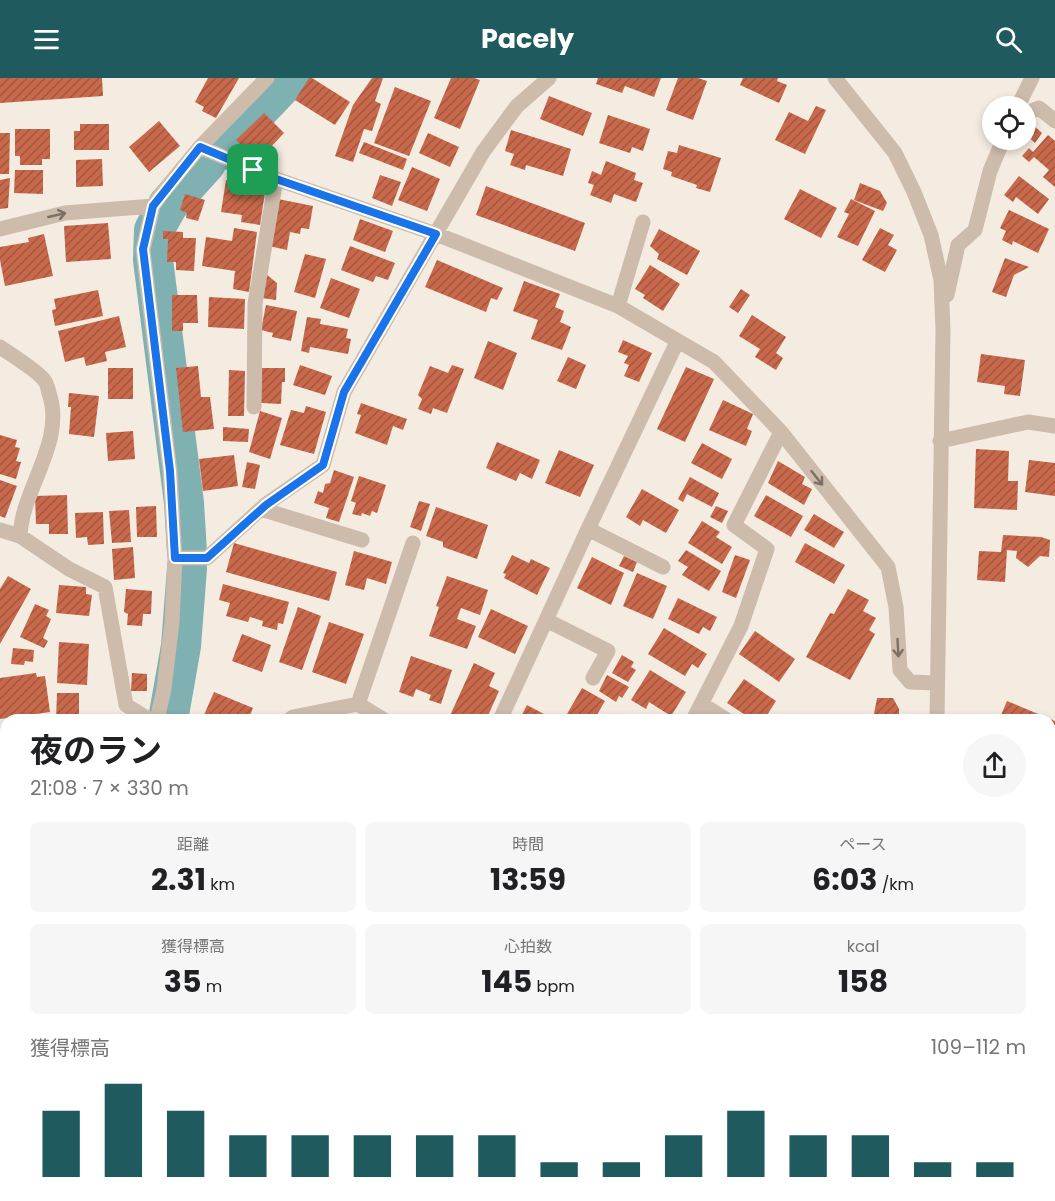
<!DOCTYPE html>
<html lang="ja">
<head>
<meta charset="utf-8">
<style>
  body { margin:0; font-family:Poppins,"Noto Sans JP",sans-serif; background:#f6f6f6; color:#202124; height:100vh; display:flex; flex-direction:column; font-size:22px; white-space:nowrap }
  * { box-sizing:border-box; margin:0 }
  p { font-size:20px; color:#757577 }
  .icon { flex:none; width:33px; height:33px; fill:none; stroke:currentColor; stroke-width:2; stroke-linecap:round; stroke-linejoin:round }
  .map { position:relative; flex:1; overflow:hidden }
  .panel { position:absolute; left:0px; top:636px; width:1056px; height:488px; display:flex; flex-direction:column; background:#fff; border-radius:18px 18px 0 0; box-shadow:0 3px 9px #0003 }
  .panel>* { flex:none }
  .tools { position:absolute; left:982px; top:18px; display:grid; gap:12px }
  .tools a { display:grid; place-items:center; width:54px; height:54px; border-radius:50%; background:#fff; box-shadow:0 3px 9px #0003; font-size:30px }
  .pin { position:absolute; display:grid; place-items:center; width:51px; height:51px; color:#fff; margin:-26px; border-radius:12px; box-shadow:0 3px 9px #0006 }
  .round { display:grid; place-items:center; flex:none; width:63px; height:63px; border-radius:32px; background:#f6f6f6 }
  .overview { display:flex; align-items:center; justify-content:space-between; height:102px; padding:0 30px }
  h1 { font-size:33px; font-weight:700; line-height:45px }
  .figures { display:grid; grid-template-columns:repeat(3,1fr); gap:9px; height:102px; padding:6px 30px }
  .figures div { display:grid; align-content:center; border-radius:9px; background:#f6f6f6; text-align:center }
  .figures b { font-size:30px; font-weight:700 }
  .figures small { font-size:16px; font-weight:400 }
  .figures p { font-size:16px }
  .chart { height:168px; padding:12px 30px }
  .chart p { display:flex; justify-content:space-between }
  .chart svg { width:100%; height:108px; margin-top:6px; stroke:#1f5a5e; stroke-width:6 }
  header { display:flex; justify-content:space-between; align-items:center; height:78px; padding:0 30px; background:#1f5a5e; color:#fff; font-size:27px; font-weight:700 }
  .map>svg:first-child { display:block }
  .forest { fill:url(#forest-firs) }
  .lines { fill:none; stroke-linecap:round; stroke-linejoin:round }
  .river { stroke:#7fb0b2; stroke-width:40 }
  .building { fill:url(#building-hatch) }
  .minor { stroke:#cdbbac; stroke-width:15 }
  .oneway { stroke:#7d6f65 }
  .route-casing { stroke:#fff; stroke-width:12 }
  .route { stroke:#1a73e8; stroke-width:8 }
</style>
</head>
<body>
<header><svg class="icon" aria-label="menu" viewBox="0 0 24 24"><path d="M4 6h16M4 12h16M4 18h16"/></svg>Pacely<svg class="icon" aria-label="search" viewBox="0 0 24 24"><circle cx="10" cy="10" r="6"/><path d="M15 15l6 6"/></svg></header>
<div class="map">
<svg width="1055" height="1123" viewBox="0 0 1055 1123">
  <defs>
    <pattern id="forest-firs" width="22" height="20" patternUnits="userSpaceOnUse" patternTransform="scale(1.5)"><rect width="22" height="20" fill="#b8c4a0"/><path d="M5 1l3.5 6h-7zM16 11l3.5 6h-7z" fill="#97a083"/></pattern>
    <pattern id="building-hatch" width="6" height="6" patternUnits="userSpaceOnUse" patternTransform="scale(1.5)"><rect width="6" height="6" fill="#c8694b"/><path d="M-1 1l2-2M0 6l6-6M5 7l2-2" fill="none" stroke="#a4573f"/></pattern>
  </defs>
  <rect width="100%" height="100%" fill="#f4ebe1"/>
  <path class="forest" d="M713 1118H805L803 1123H711Z"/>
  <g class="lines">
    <path class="river" d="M219 73 289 0
      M187 474 184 425 153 182 154 152 168 127 206 85
      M168 642 181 568 187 490"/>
  </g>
  <path class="building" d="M0 0H102L103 18 0 25Z
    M208 0H239L216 40 202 33 204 29 195 24Z
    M309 0H312L350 24 335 47 295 22Z
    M372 0H383L375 23 381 26 372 53 364 51 353 84 335 78 353 27Z
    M451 0H474L480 2 460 51 434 40Z
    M598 0H661L654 19 625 8 622 15 596 6Z
    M678 0H698L707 3 693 42 666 32Z
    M743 0H778L777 3 787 7 779 25 740 7Z
    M395 9 431 23 409 78 374 65Z
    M549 18 592 35 583 58 540 41Z
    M816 28 826 32 805 76 775 62 789 34 808 43Z
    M264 35 284 55 270 70 266 66 253 80 236 62Z
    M608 37 650 51 643 73 632 69 630 75 599 65Z
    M159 43 180 68 149 94 129 69Z
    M80 46H109V72H74V53H80Z
    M1032 46 1042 55 1035 65 1026 57V53Z
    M15 51H50V81H42V87H20V78H15Z
    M511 52 571 71 563 98 526 87 525 92 510 87 514 76 505 73Z
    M0 55H10L9 96H0Z
    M428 55 459 69 450 89 419 75Z
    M1048 57 1055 63V109L1043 99 1049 92 1034 79 1029 84 1022 78 1029 70 1033 74Z
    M364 64 407 81 403 92 359 75Z
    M679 67 721 80 710 114 696 110 697 107 671 98 672 94 663 91 668 73 677 75Z
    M102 81 103 108 76 109V82Z
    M606 83 636 95 634 102 643 105 636 124 614 116 611 125 590 117 594 107 588 105 592 93 601 97Z
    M412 89 440 101 427 133 398 122Z
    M15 92H43V116L14 115Z
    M380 97 401 104 392 128 372 120Z
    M1019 98 1049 121 1038 136 1016 119 1013 124 1004 117Z
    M10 100 8 130 0 131V102Z
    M226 102 266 108 260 147 241 144 242 137 221 134Z
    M860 105 880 113 887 125 883 133 854 122Z
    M486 108 585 145 575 173 476 137Z
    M800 111 837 130 821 160 784 141Z
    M185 116 205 122 198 143 186 140 187 135 180 132Z
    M278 121 313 128 309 151 301 150 300 156 290 154 287 172 269 168Z
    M851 121 875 133 858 168 837 159 849 136 844 134Z
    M1009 132 1049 151 1038 175 1013 163 1012 167 1002 162 1006 153 1000 150Z
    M360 141 393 153 385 174 353 162Z
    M108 145 111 181 66 184 64 148Z
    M234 150 257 154 249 214 233 211 235 193 202 188 206 159 232 163Z
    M880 150 894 157 888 167 897 172 885 194 862 182Z
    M659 151 700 173 687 197 657 181 659 176 650 168Z
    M163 153 183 154V160H196L194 193 176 192V184H167L168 161H163Z
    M44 156 53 198 5 208 0 182V169L29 164 28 160Z
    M350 168 395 185 388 202 376 198 373 204 341 192Z
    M305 176 326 181 315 220 294 214Z
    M1005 180 1029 189 1014 197 1006 219 992 214Z
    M437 182 503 210 497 222 491 220 486 234 425 209Z
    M650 187 680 206 663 233 643 220 645 217 635 211Z
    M266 196 277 205 276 222 262 220Z
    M331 200 360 211 349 240 320 230Z
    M524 203 560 216 555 229 564 233 560 244 571 249 562 272 531 261 538 242 513 233Z
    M741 211 750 217 738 235 729 229Z
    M98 212 103 238 55 248 52 232 56 231 54 221Z
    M172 217H197L198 245H183V253H172Z
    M209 219 245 221 244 251 208 249Z
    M266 227 297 233 291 263 272 259 273 255 261 252Z
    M752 237 786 259 776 275 783 280 776 292 755 279 760 271 739 258Z
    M119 238 126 269 105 274 107 283 86 288 84 279 65 284 58 253Z
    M307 239 321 241 320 246 348 251 346 260 351 261 348 276 310 269 309 275 301 273Z
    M623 262 652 275 639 304 624 298 629 287 624 285 628 278 618 274Z
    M488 263 517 275 503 312 474 300Z
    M981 276 1025 282 1020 318 1004 316 1005 308 977 304Z
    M568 279 586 287 576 311 557 303Z
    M300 287 332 298 325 317 293 307Z
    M452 287 464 291 447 335 433 330 431 336 418 331 422 321 418 317 430 288 448 295Z
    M198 288 201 319H210L214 351 183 354 176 290Z
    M686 289 714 301 685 364 657 351Z
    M108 290H133V321H108Z
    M262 290H285V304H282L281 326 261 325Z
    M229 292 245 293 244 338H228Z
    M69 315 99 318 94 359 69 356 71 329H68Z
    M723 322 753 336 747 351 752 353 746 368 709 352Z
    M361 325 407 341 403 352 393 348 387 367 355 355 361 337 357 336Z
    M306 328 326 334 314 376 280 367 291 332 304 335Z
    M260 333 282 340 270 381 249 374Z
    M223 349 249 351 248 364 223 363Z
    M133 353 135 381 108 383 106 355Z
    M0 357 17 362 15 369 20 370 16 383 21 384 16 401 0 396Z
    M497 364 540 382 532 401 520 395 516 403 486 390Z
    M702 365 732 381 722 401 691 385Z
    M976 371 1009 373 1008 403H1018L1017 432 974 430Z
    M559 372 594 387 580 419 545 405Z
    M234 377 238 408 203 413 199 381Z
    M1029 382 1055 385V418L1025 414Z
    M778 383 805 399 802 406 812 411 804 427 768 405Z
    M247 384 260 387 255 411 242 409Z
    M334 392 354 399 339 444 326 440 329 430 314 425 318 413 323 415 325 406 330 405Z
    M359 398 386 407 377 435 372 433 370 438 362 435 361 438 352 436 356 425 351 423Z
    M690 399 719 415 712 429 687 416 683 424 678 421Z
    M0 402 17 408 5 440 0 438Z
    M642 411 679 432 666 455 643 442 640 448 626 439Z
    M67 417 68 456H49V446H36L35 418Z
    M766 417 803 438 791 459 754 438Z
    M419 423 430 426 421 453 410 449Z
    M156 428 157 459H137L136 429Z
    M716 428 728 433 722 445 710 439Z
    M436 429 488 447 477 481 443 469V464L426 458Z
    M129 432 131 464 112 465 109 433Z
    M103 434 104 466 88 467 87 459 76 460 75 435Z
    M814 436 844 454 834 470 804 452Z
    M702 443 720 454 716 459 732 469 722 486 688 465Z
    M1003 457 1041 459 1050 462 1049 479 1040 478 1028 489 1016 480 1017 473 1007 472 1005 504 977 502 979 473 1001 474Z
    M234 465 337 494 329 523 226 494Z
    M805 465 845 487 834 506 795 484Z
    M133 469 135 500 114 502 112 471Z
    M686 472 721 493 709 513 682 497 688 489 678 483Z
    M354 473 392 484 386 506 367 500 364 512 345 507Z
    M512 477 529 485 531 481 550 490 537 517 504 500 506 496 503 495Z
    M735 477 750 482 736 520 722 514Z
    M624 478 637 484 633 494 619 488Z
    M592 479 624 495 611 527 577 510Z
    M637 495 667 508 653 541 623 528Z
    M8 498 31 511 0 566V511Z
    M447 498 488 512 480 537 461 530 457 541 476 548 467 571 429 558 439 529 436 528Z
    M223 506 289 524 283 546 278 545 277 552 262 548 263 543 250 539 248 544 226 538 230 525 219 522Z
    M59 507 86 509V516L92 517 89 538 56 535Z
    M126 511 152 513 151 536H143L142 548 127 547 128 536 124 534Z
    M848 511 869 522 863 533 876 540 869 552 875 556 850 602 806 579 830 535 834 536Z
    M678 520 717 539 710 553 703 549 699 556 668 541Z
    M35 526 49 532 46 538 51 541 43 560 48 563 44 570 20 559Z
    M298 529 321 538 302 592 279 584Z
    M491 531 528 548 515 576 478 559Z
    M329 544 364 556 346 606 312 594Z
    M664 550 707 576 698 590 692 586 685 598 648 576Z
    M755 553 795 581 779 604 739 576Z
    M242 556 271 567 262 594 232 583Z
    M59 564 89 566 87 607 57 605Z
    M13 570 34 572 33 584 25 583 24 587 11 586Z
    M622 577 634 584 631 589 636 592 628 604 612 595Z
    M411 578 452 592 441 626 429 622 431 617 416 611 413 619 399 614Z
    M474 585 495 595 489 608 499 613 486 642H448Z
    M650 592 686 614 671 638 649 624 646 631 631 622Z
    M36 595 37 599 45 598 50 634 0 641V600Z
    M132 595 147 596V613H131Z
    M607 597 629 609 622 620 619 618 616 624 599 613Z
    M744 601 776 623 764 642H753L727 625Z
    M582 610 605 623 594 642H578L567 636Z
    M214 614 253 630 248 642H216L204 637Z
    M57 615H79V642H56Z
    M877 620H893L899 631V642H857L858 637 874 636Z
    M1007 623 1055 643V661L1050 659V642H999Z
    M527 627 555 642H519Z
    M0 717 6 718V750H0Z
    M1050 722 1054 724 1050 733 1055 735 1050 749Z
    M1055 798V838L1050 835V808Z
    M0 839H6V856H0Z
    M1055 845V886L1050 884V856Z
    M0 865 6 867 1 886H0Z
    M6 941V964L0 963Z
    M1055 1035V1053L1050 1051V1046Z
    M5 1106 6 1118H33L31 1123H1Z
    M302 1118H318L317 1123H301Z
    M328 1118 342 1122V1123H327Z
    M369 1118H394L393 1123H369Z
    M404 1118H435V1123H403Z
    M447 1118 477 1122 476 1123H447Z
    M519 1118H547L545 1123H518Z
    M654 1118H683L681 1123H652Z
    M1022 1118H1050L1055 1120V1123H1020Z"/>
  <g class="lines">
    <path class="minor" d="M835 0 895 75 914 114 931 157 941 202 943 252 937 642
      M1018 28 1032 0
      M1026 35 1039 30 1055 43
      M200 69 276 101 436 156 618 228 714 284 781 354 888 489 896 529 900 592 910 604 936 605
      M0 151 65 135 153 128
      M947 217 958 167 975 152 990 93 1003 62
      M618 228 643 144
      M0 269C10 276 39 294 44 302 47 305 48 311 49 315 66 364 22 410 20 458
      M254 329 255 226 276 101
      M940 363 1028 344 1055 348
      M261 431 362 462
      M588 451 663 489
      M0 452 20 458 69 491 105 509 126 627 150 642
      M175 480H207L265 427 323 387 344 314 483 74 517 28 549 0
      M546 542 608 573 593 600
      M358 626 413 465
      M702 626 727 642
      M157 642 164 611 172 544 175 480 170 393 143 172 153 128 162 115 200 69 267 0
      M289 642 293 639 358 626 384 642
      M500 642 588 451 677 264
      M693 642 741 548 767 471 734 447 781 354
      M1050 696 1055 698
      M0 833H6
      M1050 922 1055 924
      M1050 997 1055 986
      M0 1093 6 1095
      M89 1118 109 1123
      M592 1118 600 1123
      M122 1123V1118
      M568 1123 570 1118
      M996 1123 998 1118"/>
  </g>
  <defs><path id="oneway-shaft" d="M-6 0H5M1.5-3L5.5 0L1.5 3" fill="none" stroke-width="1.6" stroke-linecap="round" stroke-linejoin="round" transform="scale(1.5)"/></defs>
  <g class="oneway">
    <use href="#oneway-shaft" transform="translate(57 137) rotate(-13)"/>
    <use href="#oneway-shaft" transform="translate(817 400) rotate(52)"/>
    <use href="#oneway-shaft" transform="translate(898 570) rotate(87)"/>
  </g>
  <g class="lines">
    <defs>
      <path id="route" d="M200 69 276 101 436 156 344 314 323 387 266 427 207 480H175L170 393 143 171 153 128Z"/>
    </defs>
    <use href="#route" class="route-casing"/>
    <use href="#route" class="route"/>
  </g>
</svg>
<div class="tools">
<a><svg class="icon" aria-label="locate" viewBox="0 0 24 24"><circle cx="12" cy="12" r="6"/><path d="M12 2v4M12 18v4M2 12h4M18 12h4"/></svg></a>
</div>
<div class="pin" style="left:253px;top:92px;background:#1e9e55"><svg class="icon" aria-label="arrive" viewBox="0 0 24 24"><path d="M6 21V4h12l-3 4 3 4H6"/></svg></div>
<section class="panel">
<div class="overview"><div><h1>夜のラン</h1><p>21:08 · 7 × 330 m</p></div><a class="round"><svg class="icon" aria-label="share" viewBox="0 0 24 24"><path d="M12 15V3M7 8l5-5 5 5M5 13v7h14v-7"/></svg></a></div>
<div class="figures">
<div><p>距離</p><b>2.31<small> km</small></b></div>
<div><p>時間</p><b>13:59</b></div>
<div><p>ペース</p><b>6:03<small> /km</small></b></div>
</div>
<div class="figures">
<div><p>獲得標高</p><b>35<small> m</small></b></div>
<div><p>心拍数</p><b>145<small> bpm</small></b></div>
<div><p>kcal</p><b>158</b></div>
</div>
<div class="chart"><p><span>獲得標高</span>109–112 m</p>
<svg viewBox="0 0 160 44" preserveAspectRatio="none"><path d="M5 44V17M15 44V6M25 44V17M35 44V27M45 44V27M55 44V27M65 44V27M75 44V27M85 44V38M95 44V38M105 44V27M115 44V17M125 44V27M135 44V27M145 44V38M155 44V38"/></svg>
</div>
</section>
</div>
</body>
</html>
